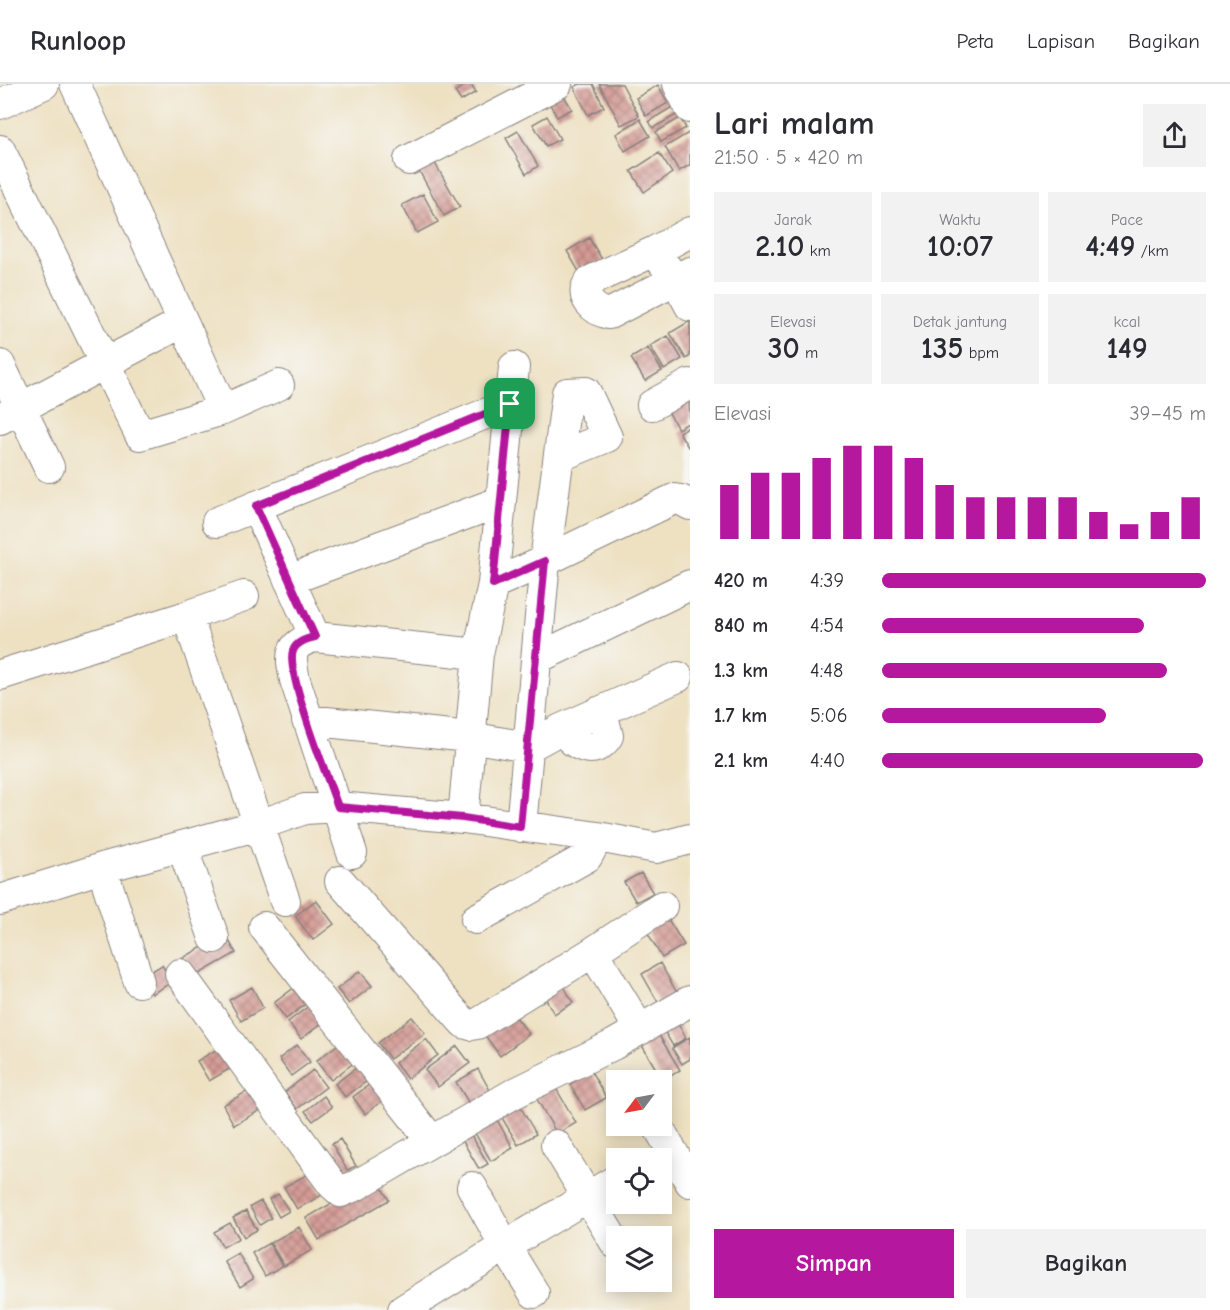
<!DOCTYPE html>
<html lang="id">
<head>
<meta charset="utf-8">
<style>
  body { margin:0; font-family:"Comic Neue",sans-serif; background:#f2f2f3; color:#2b2b33; height:100vh; display:flex; flex-direction:column; font-size:22px; white-space:nowrap }
  * { box-sizing:border-box; margin:0 }
  p { font-size:20px; color:#7c7c81 }
  .icon { flex:none; width:33px; height:33px; fill:none; stroke:currentColor; stroke-width:2; stroke-linecap:round; stroke-linejoin:round }
  .map { position:relative; flex:1; overflow:hidden }
  .sheet { display:flex; flex-direction:column; background:#fff; width:540px }
  .sheet>* { flex:none }
  .needle { width:39px; rotate:238deg }
  .controls { position:absolute; left:606px; top:986px; display:grid; gap:12px }
  .controls a { display:grid; place-items:center; width:66px; height:66px; border-radius:0px; background:#fff; box-shadow:0 3px 15px #0003; font-size:30px }
  .pin { position:absolute; display:grid; place-items:center; width:51px; height:51px; color:#fff; margin:-26px; border-radius:12px; box-shadow:0 3px 9px #0006 }
  .round { display:grid; place-items:center; flex:none; width:63px; height:63px; border-radius:0px; background:#f2f2f3 }
  .head { display:flex; align-items:center; justify-content:space-between; height:102px; padding:0 24px }
  h1 { font-size:33px; font-weight:700; line-height:45px }
  .stats { display:grid; grid-template-columns:repeat(3,1fr); gap:9px; height:102px; padding:6px 24px }
  .stats div { display:grid; align-content:center; border-radius:0px; background:#f2f2f3; text-align:center }
  .stats b { font-size:30px; font-weight:700 }
  .stats small { font-size:16px; font-weight:400 }
  .stats p { font-size:16px }
  .chart { height:168px; padding:12px 24px }
  .chart p { display:flex; justify-content:space-between }
  .chart svg { width:100%; height:108px; margin-top:6px; stroke:#b5179e; stroke-width:6 }
  .primary-button { display:flex; gap:12px; margin-top:auto; padding:12px 24px }
  .primary-button a { flex:1; height:69px; border-radius:0px; background:#b5179e; color:#fff; font-size:24px; font-weight:700; line-height:69px; text-align:center }
  .primary-button a+a { background:#f2f2f3; color:#2b2b33 }
  ul { padding:0 24px; list-style:none; font-size:20px }
  li { display:grid; grid-template-columns:96px 72px 1fr; align-items:center; height:45px }
  li i { height:15px; border-radius:8px; background:#b5179e }
  header { display:flex; align-items:center; gap:36px; box-sizing:border-box; height:84px; padding:0 30px; background:#fff; border-bottom:2px solid #e1e1e2 }
  header strong { font-size:28px }
  nav { display:flex; gap:33px; margin-inline-start:auto; font-size:21px }
  main { display:flex; flex:1; min-height:0 }
  .map>svg:first-child { display:block }
  .building { fill:url(#building-cross-hatch) }
  .lines { fill:none; stroke-linecap:round; stroke-linejoin:round }
  .minor-casing { stroke:#88827e; stroke-width:32 }
  .minor { stroke:#fff; stroke-width:30 }
  .route-casing { stroke:#fff; stroke-width:12 }
  .route { stroke:#b5179e; stroke-width:8 }
</style>
</head>
<body>
<header>
<strong>Runloop</strong>
<nav><a>Peta</a><a>Lapisan</a><a>Bagikan</a></nav>
</header>
<main>
<div class="map">
<svg width="690" height="1226" viewBox="0 0 690 1226">
  <defs>
    <pattern id="building-cross-hatch" width="8" height="8" patternUnits="userSpaceOnUse" patternTransform="scale(1.5)"><rect width="8" height="8" fill="#d59b95"/><path d="M0 0l8 8M0 8l8-8" fill="none" stroke="#ac7e7b"/></pattern>
  </defs>
  <rect width="100%" height="100%" fill="#f6f6f2"/>
  <filter id="ink" filterUnits="userSpaceOnUse"><feTurbulence type="fractalNoise" baseFrequency=".0167" numOctaves="2"/><feDisplacementMap in="SourceGraphic" scale="12" xChannelSelector="R" yChannelSelector="G"/><feConvolveMatrix kernelMatrix="1 2 1 2 8 2 1 2 1" color-interpolation-filters="sRGB"/></filter>
  <filter id="wash" filterUnits="userSpaceOnUse"><feTurbulence type="fractalNoise" baseFrequency=".008" numOctaves="4" result="noise"/><feDisplacementMap in="SourceGraphic" scale="24" xChannelSelector="R" yChannelSelector="G"/><feGaussianBlur stdDeviation="1.35" result="paint"/><feColorMatrix in="noise" values="0 0 0 0 0 0 0 0 0 0 0 0 0 0 0 0 0 1.4 0 .05"/><feComposite in="paint" operator="in"/></filter>
  <g filter="url(#wash)">
    <rect width="100%" height="100%" fill="#eee1c2"/>
    <g id="blocks">
      <path class="building" d="M467 0H471L476 8 461 17 455 8Z
        M580 0H593L604 23 588 31 574 3Z
        M599 0H622L639 32 621 41Z
        M658 1 668 19 646 32 636 14Z
        M561 7 572 25 557 33 547 15Z
        M674 22 678 30 653 44 649 37Z
        M547 32 560 55 546 62 533 40Z
        M680 34 686 44 661 58 656 48Z
        M640 35 650 52 625 67 616 50Z
        M518 47 538 82 526 90 506 54Z
        M690 48V81L679 87 665 63Z
        M659 69 672 89 644 108 631 87Z
        M432 74 460 123 444 132 417 83Z
        M423 110 438 138 417 149 402 121Z
        M589 154 603 177 581 191 567 167Z
        M690 237V272L686 275 670 249Z
        M668 252 682 275 664 286 650 262Z
        M648 264 662 287 645 297 631 274Z
        M689 317 690 338 678 345 669 329Z
        M690 342V362L688 363 679 348Z
        M641 789 653 809 636 818 624 798Z
        M316 816 334 840 313 856 295 832Z
        M666 832 684 861 662 874 645 844Z
        M225 850 236 869 194 893 183 874Z
        M660 879 677 909 659 920 642 890Z
        M162 881 172 898 152 910 142 893Z
        M360 887 372 902 349 920 337 905Z
        M299 900 311 916 286 935 274 919Z
        M564 902 573 919 554 930 545 913Z
        M252 903 263 924 241 937 229 916Z
        M318 915 331 932 301 955 288 938Z
        M513 929 529 950 500 972 484 950Z
        M412 933 425 949 390 975 378 959Z
        M674 933 686 954 673 962 660 940Z
        M657 948 680 986 663 997 640 958Z
        M690 953V975L682 980 672 964Z
        M426 955 438 971 407 995 395 979Z
        M341 958 356 977 331 996 316 977Z
        M224 961 236 981 209 997 197 977Z
        M297 961 310 978 291 992 279 975Z
        M457 962 470 979 438 1003 425 986Z
        M361 980 371 994 345 1013 335 1000Z
        M478 985 492 1010 471 1023 456 998Z
        M313 986 326 1003 297 1025 285 1008Z
        M591 987 606 1014 585 1026 570 1000Z
        M374 997 387 1013 365 1030 353 1013Z
        M553 999 576 1039 557 1050 534 1010Z
        M255 1003 266 1023 234 1041 223 1021Z
        M324 1012 332 1023 313 1037 305 1027Z
        M517 1017 536 1050 518 1061 498 1027Z
        M493 1029 513 1064 491 1077 471 1042Z
        M467 1044 488 1080 479 1085 458 1049Z
        M340 1055 356 1082 347 1086 332 1060Z
        M310 1089 322 1111 297 1125 284 1103Z
        M376 1094 389 1116 319 1156 306 1134Z
        M278 1110 289 1127 279 1133 269 1115Z
        M261 1117 271 1134 260 1141 250 1123Z
        M246 1127 257 1146 244 1153 233 1134Z
        M230 1139 239 1154 223 1163 214 1148Z
        M299 1143 312 1166 284 1182 270 1159Z
        M269 1159 282 1182 265 1192 252 1169Z
        M238 1169 253 1195 240 1203 224 1177Z"/>
    </g>
  </g>
  <g filter="url(#ink)">
    <use href="#blocks" fill-opacity="0" stroke="#88827e" stroke-width="1.5"/>
    <g class="lines">
      <defs>
        <path id="minor" d="M678 0 690 24
          M0 20 44 0
          M0 66 140 351 223 326 75 0
          M409 76 557 0
          M690 148 655 167 590 197C577 213 595 227 609 230L690 188
          M663 179 676 196 690 222
          M0 281 49 383
          M652 321 690 300
          M223 326 279 301
          M0 335 183 238
          M256 422 315 553
          M217 438 510 320
          M289 496 499 418
          M493 500 514 283
          M187 532 244 512
          M478 570 493 500 545 477 567 309 586 308 607 353 563 371
          M536 575 690 501
          M0 591 187 532 285 817
          M307 636 469 653 528 663 561 645 678 593
          M561 645C573 660 594 675 608 652L605 640 598 628
          M521 743 545 477 674 415 681 416 690 421
          M182 762 214 854
          M352 769 295 596C290 572 288 560 315 553L478 570 463 734
          M102 784 139 898
          M340 797 464 939 471 941 477 940 593 868 640 946
          M0 816 102 784 259 741 305 725 338 723 463 734 598 753 656 764 690 755
          M476 835 587 773 598 753
          M264 843 432 1057
          M593 868 662 822
          M180 890 332 1100 341 1108 357 1101 513 1010 613 961 690 917
          M657 1041 690 1098
          M556 1061 616 1160
          M472 1103 505 1162 534 1209
          M403 1226 505 1162 616 1096"/>
      </defs>
      <use href="#minor" class="minor-casing"/>
      <use href="#minor" class="minor"/>
    </g>
  </g>
  <g class="lines" filter="url(#ink)">
    <defs>
      <path id="route" d="M510 320 493 500 545 477 520 743 463 734 338 723C329 697 285 587 293 567 296 558 306 555 315 553L256 422Z"/>
    </defs>
    <use href="#route" class="route-casing"/>
    <use href="#route" class="route"/>
  </g>
</svg>
<div class="controls">
<a><svg class="needle" viewBox="-14 -14 28 28"><path d="M0-13l5 13h-10z" fill="#e53935"/><path d="M0 13l5-13h-10z" fill="#7c7c81"/></svg></a>
<a><svg class="icon" aria-label="locate" viewBox="0 0 24 24"><circle cx="12" cy="12" r="6"/><path d="M12 2v4M12 18v4M2 12h4M18 12h4"/></svg></a>
<a><svg class="icon" aria-label="layers" viewBox="0 0 24 24"><path d="M12 4l9 5-9 5-9-5zM3 14l9 5 9-5"/></svg></a>
</div>
<div class="pin" style="left:510px;top:320px;background:#1e9e55"><svg class="icon" aria-label="arrive" viewBox="0 0 24 24"><path d="M6 21V4h12l-3 4 3 4H6"/></svg></div>
</div>
<section class="sheet">
<div class="head"><div><h1>Lari malam</h1><p>21:50 · 5 × 420 m</p></div><a class="round"><svg class="icon" aria-label="share" viewBox="0 0 24 24"><path d="M12 15V3M7 8l5-5 5 5M5 13v7h14v-7"/></svg></a></div>
<div class="stats">
<div><p>Jarak</p><b>2.10<small> km</small></b></div>
<div><p>Waktu</p><b>10:07</b></div>
<div><p>Pace</p><b>4:49<small> /km</small></b></div>
</div>
<div class="stats">
<div><p>Elevasi</p><b>30<small> m</small></b></div>
<div><p>Detak jantung</p><b>135<small> bpm</small></b></div>
<div><p>kcal</p><b>149</b></div>
</div>
<div class="chart"><p><span>Elevasi</span>39–45 m</p>
<svg viewBox="0 0 160 44" preserveAspectRatio="none"><path d="M5 44V22M15 44V17M25 44V17M35 44V11M45 44V6M55 44V6M65 44V11M75 44V22M85 44V27M95 44V27M105 44V27M115 44V27M125 44V33M135 44V38M145 44V33M155 44V27"/></svg>
</div>
<ul>
<li><b>420 m</b>4:39<i style="width:100%"></i></li>
<li><b>840 m</b>4:54<i style="width:81%"></i></li>
<li><b>1.3 km</b>4:48<i style="width:88%"></i></li>
<li><b>1.7 km</b>5:06<i style="width:69%"></i></li>
<li><b>2.1 km</b>4:40<i style="width:99%"></i></li>
</ul>
<div class="primary-button"><a>Simpan</a><a>Bagikan</a></div>
</section>
</main>
</body>
</html>
